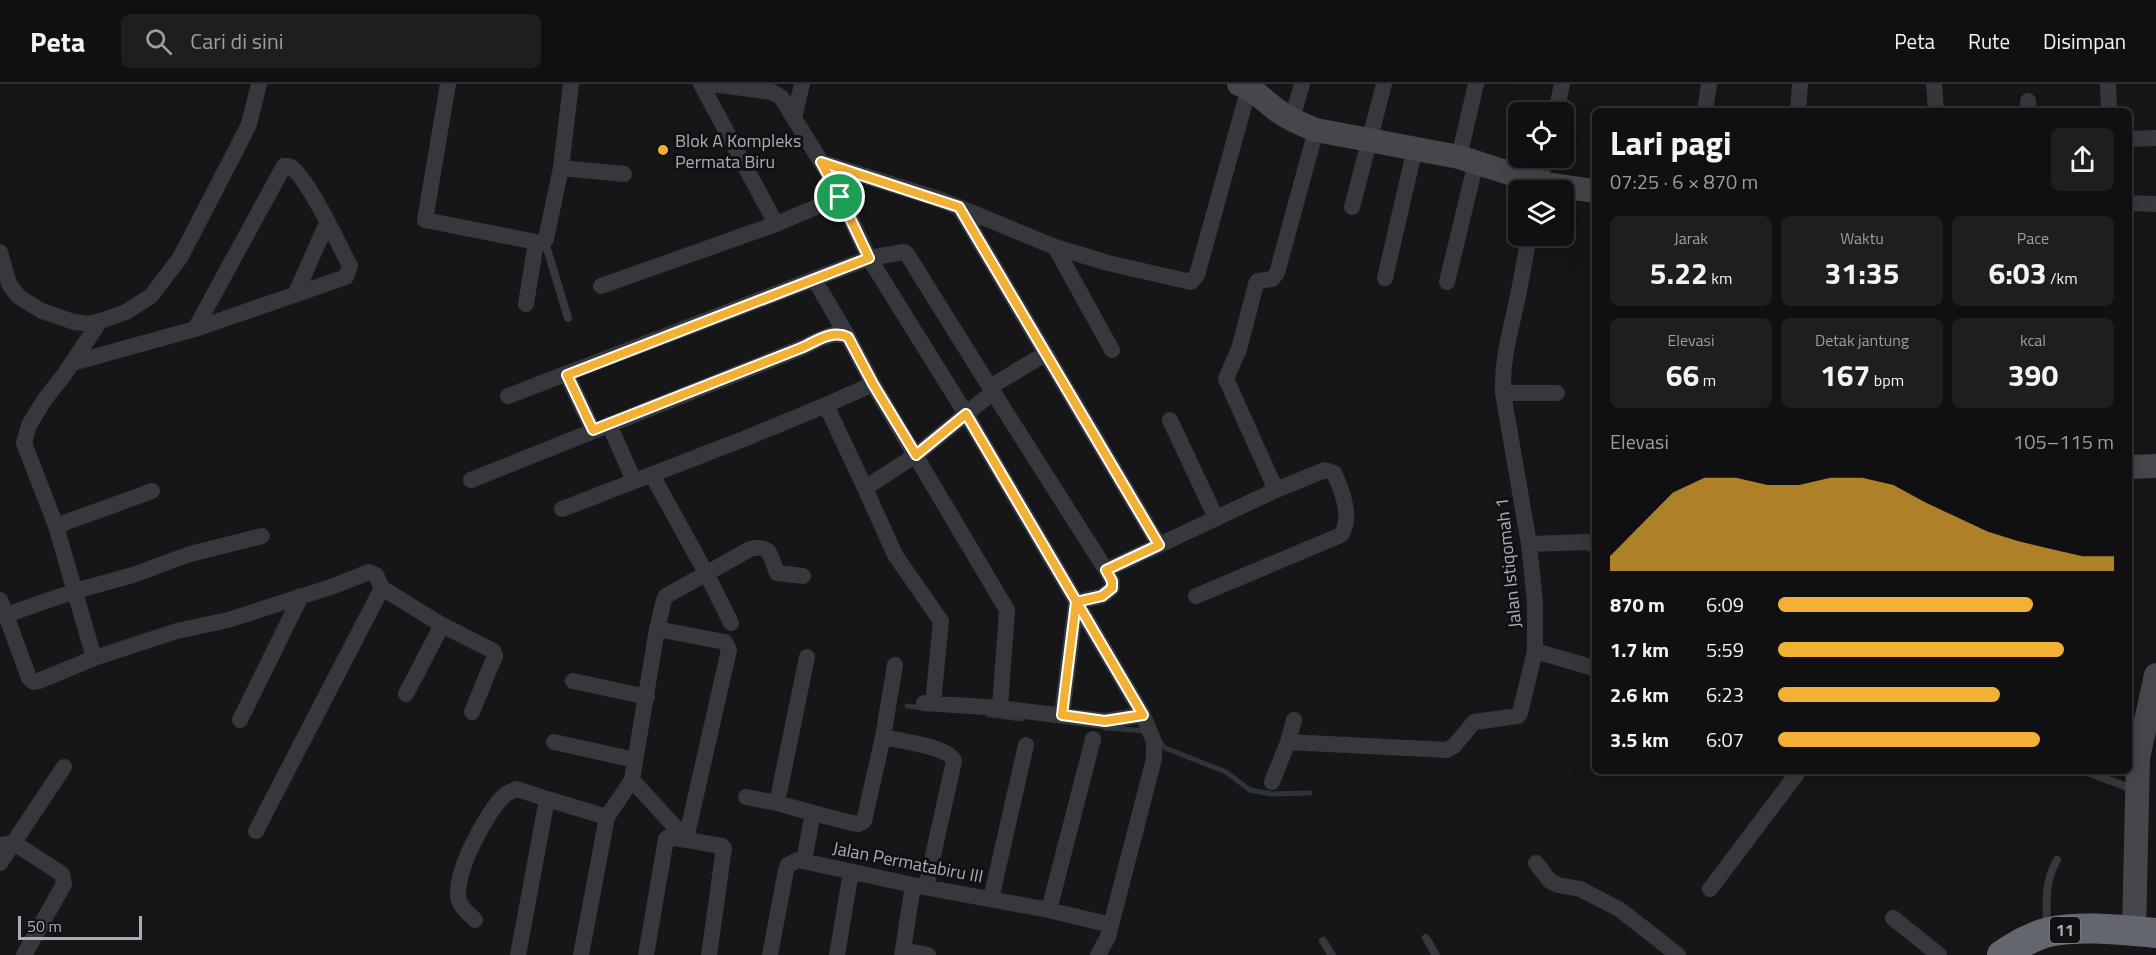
<!DOCTYPE html>
<html lang="id">
<head>
<meta charset="utf-8">
<style>
  body { margin:0; font-family:"Titillium Web",sans-serif; background:#1e1e20; color:#f1f3f6; height:100vh; display:flex; flex-direction:column; font-size:22px; white-space:nowrap }
  * { box-sizing:border-box; margin:0 }
  p { font-size:20px; color:#9c9d9f }
  .icon { flex:none; width:33px; height:33px; fill:none; stroke:currentColor; stroke-width:2; stroke-linecap:round; stroke-linejoin:round }
  .map { position:relative; flex:1; overflow:hidden }
  .drawer { position:absolute; left:1592px; top:24px; width:540px; height:666px; display:flex; flex-direction:column; background:#101012; border-radius:9px; box-shadow:0 6px 24px #0002,0 0 0 2px #303032 }
  .drawer>* { flex:none }
  .fabs { position:absolute; left:1508px; top:18px; display:grid; gap:12px }
  .fabs a { display:grid; place-items:center; width:66px; height:66px; border-radius:9px; background:#101012; box-shadow:0 6px 24px #0002,0 0 0 2px #303032; font-size:30px }
  .scale { position:absolute; left:18px; bottom:15px; width:124px; box-sizing:border-box; padding-left:6px; border:3px solid #a8adb8; border-top:0; font-size:16px; line-height:21px; white-space:nowrap; color:#a8adb8; -webkit-text-stroke:4px #111113; paint-order:stroke }
  .pin { position:absolute; display:grid; place-items:center; width:51px; height:51px; color:#fff; margin:-26px; border:3px solid #fff; border-radius:50%; box-shadow:0 2px 6px #0007 }
  .round { display:grid; place-items:center; flex:none; width:63px; height:63px; border-radius:9px; background:#1e1e20 }
  .headline { display:flex; align-items:center; justify-content:space-between; height:102px; padding:0 18px }
  h1 { font-size:33px; font-weight:700; line-height:45px }
  .stats { display:grid; grid-template-columns:repeat(3,1fr); gap:9px; height:102px; padding:6px 18px }
  .stats div { display:grid; align-content:center; border-radius:9px; background:#1e1e20; text-align:center }
  .stats b { font-size:30px; font-weight:700 }
  .stats small { font-size:16px; font-weight:400 }
  .stats p { font-size:16px }
  .chart { height:168px; padding:12px 18px }
  .chart p { display:flex; justify-content:space-between }
  .chart svg { width:100%; height:108px; margin-top:6px; fill:#f2b134; opacity:.7 }
  ul { padding:0 18px; list-style:none; font-size:20px }
  li { display:grid; grid-template-columns:96px 72px 1fr; align-items:center; height:45px }
  li i { height:15px; border-radius:8px; background:#f2b134 }
  header { display:flex; align-items:center; gap:36px; box-sizing:border-box; height:84px; padding:0 30px; background:#101012; border-bottom:2px solid #303032 }
  header strong { font-size:28px }
  nav { display:flex; gap:33px; margin-inline-start:auto; font-size:21px }
  .search { width:420px; height:54px; background:#1e1e20; display:flex; align-items:center; gap:15px; box-sizing:border-box; padding:0 21px; border-radius:9px; color:#9c9d9f; font-size:22px }
  .map>svg:first-child { display:block }
  .lines { fill:none; stroke-linecap:round; stroke-linejoin:round }
  .stream { stroke:#2c353c; stroke-width:5 }
  .lane { stroke:#37383d; stroke-width:8 }
  .street { stroke:#37383d; stroke-width:16 }
  .secondary { stroke:#45474d; stroke-width:24 }
  .highway { stroke:#63666e; stroke-width:30 }
  .route-casing { stroke:#fff; stroke-width:12 }
  .route { stroke:#f2b134; stroke-width:8 }
  .poi-dot { fill:#f2b134; stroke:#111113; stroke-width:2 }
  .labels { text-anchor:middle; dominant-baseline:central; stroke-width:6; stroke-linejoin:round; paint-order:stroke }
  .shield { fill:#111113; stroke:#7b7e86; stroke-width:1.5 }
  .shield-label { font-size:16px; font-weight:bold; fill:#a8adb8 }
  .poi-label { font-size:18px; fill:#a8adb8; stroke:#111113; text-anchor:start }
  .street-label { font-size:18px; fill:#a8adb8; stroke:#111113 }
</style>
</head>
<body>
<header>
<strong>Peta</strong>
<div class="search"><svg class="icon" aria-label="search" viewBox="0 0 24 24"><circle cx="10" cy="10" r="6"/><path d="M15 15l6 6"/></svg>Cari di sini</div>
<nav><a>Peta</a><a>Rute</a><a>Disimpan</a></nav>
</header>
<div class="map">
<svg width="2156" height="871" viewBox="0 0 2156 871">
  <rect width="100%" height="100%" fill="#161618"/>
  <g class="lines">
    <path class="stream" d="M907 622 924 624
      M989 631 1022 635
      M1106 644 1147 647
      M1158 656 1165 664 1226 688 1250 706 1272 710 1310 709"/>
    <path class="lane" d="M545 158 568 234
      M2085 687 2135 706
      M2047 842C2046 819 2045 796 2057 776
      M1426 854 1436 871
      M1323 857 1332 871"/>
    <path class="street" d="M448 0 425 136 541 159 546 155 561 84 571 0
      M701 0 776 140
      M712 0 772 8 781 13 834 99 869 174 904 168 907 170 993 308
      M1934 0 1936 27
      M2108 0 2109 27
      M2028 17 2029 27
      M1705 27 1709 0
      M1798 27 1800 0
      M1556 28 1562 0
      M794 34 802 0
      M1292 35 1302 0
      M2128 55 2156 54
      M1459 73 1476 0
      M821 78 941 116 1055 163 1108 179 1191 198 1197 191 1250 0
      M561 84 624 90
      M1538 106 1545 74
      M2128 119 2156 120
      M959 123 1159 461
      M1352 123 1384 0
      M1055 163 1112 266
      M0 168 9 200 19 213 42 227 74 238 90 240 100 237 126 228 151 212 180 174 236 66 249 40 259 0
      M1385 194 1415 64
      M814 195 848 253
      M1447 198 1476 78
      M601 202 776 140 840 113
      M295 211 327 139
      M526 220 536 158
      M100 237 64 291 45 315 29 341 24 359 56 442 94 574 177 547 228 536 331 503 369 488 376 491 382 504 442 541 493 567 495 572 472 628
      M72 279 195 245 346 193 350 182C339 161 309 96 292 84 289 81 288 82 284 82L195 245
      M567 291 593 346
      M990 303 1045 270
      M1503 309H1557
      M508 312 869 174 966 330 1143 631 1154 658V675L1111 841 1108 853 1098 871
      M826 321 873 300
      M1170 336 1216 434
      M609 340 634 397
      M652 391 706 489 731 539
      M471 396 801 264C816 258 832 245 848 253L873 300 1007 526 1000 624
      M1276 406 1226 295 1239 265 1256 200 1258 197 1272 195 1277 189 1316 46
      M562 425 744 355 826 321 865 404
      M56 442 152 407
      M1529 460 1587 458 1594 461
      M0 516 6 531 75 507 133 491 190 470 262 452
      M6 531 29 594 34 598 39 597 94 574
      M657 545C660 536 662 518 666 512L750 465C773 460 770 473 777 489L803 492
      M1535 567 1594 584
      M895 581 883 653C899 657 948 662 954 677L926 803
      M573 597 647 613
      M406 610 442 541
      M924 619 1000 624 1105 637 1143 631
      M933 619 941 537 895 471 865 404 916 371 993 308 1106 486 1276 406 1325 386 1334 389C1342 406 1353 434 1341 451L1196 512
      M1062 631 1076 518 1102 512 1112 504V497L1106 486
      M240 636 301 512
      M554 658 635 676
      M1288 658 1447 666 1454 662 1474 638 1518 632 1520 629 1535 567V518L1529 460 1503 309C1502 276 1509 253 1516 221 1521 198 1525 175 1529 152
      M632 696 686 755
      M1272 698 1288 658 1294 636
      M746 713 777 719
      M547 715 607 733
      M813 729 852 739 858 740 864 737 883 653
      M256 747 382 504
      M0 761 14 759 62 790 64 800 24 871
      M804 776 813 729 777 719 807 573
      M0 779 64 683
      M1536 779 1550 797 1558 801 1580 805 1619 825 1678 871
      M1710 805 1799 687
      M991 815 1026 661
      M1049 826 1093 655
      M1893 834 1939 871
      M475 836C471 831 462 825 460 819 449 797 487 726 505 711 508 708 513 707 517 705L547 715 518 871
      M903 866 913 801
      M581 871 607 733 632 696 657 545 725 558 729 566 686 755
      M646 871 666 755 669 753 722 762 724 764 709 871
      M770 871 786 786 788 781 798 776 913 801 1049 826 1111 841
      M837 871 851 788
      M902 871 903 866 928 871"/>
    <path class="secondary" d="M1239 0C1255 5 1264 17 1278 27 1289 35 1303 41 1316 46L1459 73 1540 99 1594 107
      M2128 383 2156 382
      M2134 847 2138 674 2156 591"/>
    <path class="highway" d="M2002 871C2016 862 2032 852 2049 848 2082 841 2122 846 2156 849"/>
  </g>
  <g class="lines">
    <defs>
      <path id="route" d="M840 113 869 174 567 291 593 346 801 264C815 258 832 245 848 253L873 300 916 371 966 330 1143 631 1105 637 1062 631 1076 518 1102 512 1112 504V497L1106 486 1159 461 959 123 821 78 840 113"/>
    </defs>
    <use href="#route" class="route-casing"/>
    <use href="#route" class="route"/>
  </g>
  <circle class="poi-dot" cx="663" cy="66" r="6"/>
  <g class="labels">
    <rect class="shield" x="2050" y="833" width="30" height="26" rx="4.5"/>
    <g class="shield-label">
      <text x="2065" y="846">11</text>
    </g>
    <g class="poi-label">
      <text x="675" y="56">Blok A Kompleks<tspan x="675" dy="21">Permata Biru</tspan></text>
    </g>
    <g class="street-label">
      <text transform="translate(1508 479) rotate(-96)">Jalan Istiqomah 1</text>
      <text transform="translate(908 778) rotate(11)">Jalan Permatabiru III</text>
    </g>
  </g>
</svg>
<div class="fabs">
<a><svg class="icon" aria-label="locate" viewBox="0 0 24 24"><circle cx="12" cy="12" r="6"/><path d="M12 2v4M12 18v4M2 12h4M18 12h4"/></svg></a>
<a><svg class="icon" aria-label="layers" viewBox="0 0 24 24"><path d="M12 4l9 5-9 5-9-5zM3 14l9 5 9-5"/></svg></a>
</div>
<div class="scale">50 m</div>
<div class="pin" style="left:840px;top:113px;background:#1e9e55"><svg class="icon" aria-label="arrive" viewBox="0 0 24 24"><path d="M6 21V4h12l-3 4 3 4H6"/></svg></div>
<section class="drawer">
<div class="headline"><div><h1>Lari pagi</h1><p>07:25 · 6 × 870 m</p></div><a class="round"><svg class="icon" aria-label="share" viewBox="0 0 24 24"><path d="M12 15V3M7 8l5-5 5 5M5 13v7h14v-7"/></svg></a></div>
<div class="stats">
<div><p>Jarak</p><b>5.22<small> km</small></b></div>
<div><p>Waktu</p><b>31:35</b></div>
<div><p>Pace</p><b>6:03<small> /km</small></b></div>
</div>
<div class="stats">
<div><p>Elevasi</p><b>66<small> m</small></b></div>
<div><p>Detak jantung</p><b>167<small> bpm</small></b></div>
<div><p>kcal</p><b>390</b></div>
</div>
<div class="chart"><p><span>Elevasi</span>105–115 m</p>
<svg viewBox="0 0 160 44" preserveAspectRatio="none"><path d="M0 44V38L10 25L20 12L30 6L40 6L50 9L60 9L70 6L80 6L90 9L100 16L110 22L120 28L130 32L140 35L150 38L160 38V44z"/></svg>
</div>
<ul>
<li><b>870 m</b>6:09<i style="width:76%"></i></li>
<li><b>1.7 km</b>5:59<i style="width:85%"></i></li>
<li><b>2.6 km</b>6:23<i style="width:66%"></i></li>
<li><b>3.5 km</b>6:07<i style="width:78%"></i></li>
</ul>
</section>
</div>
</body>
</html>
